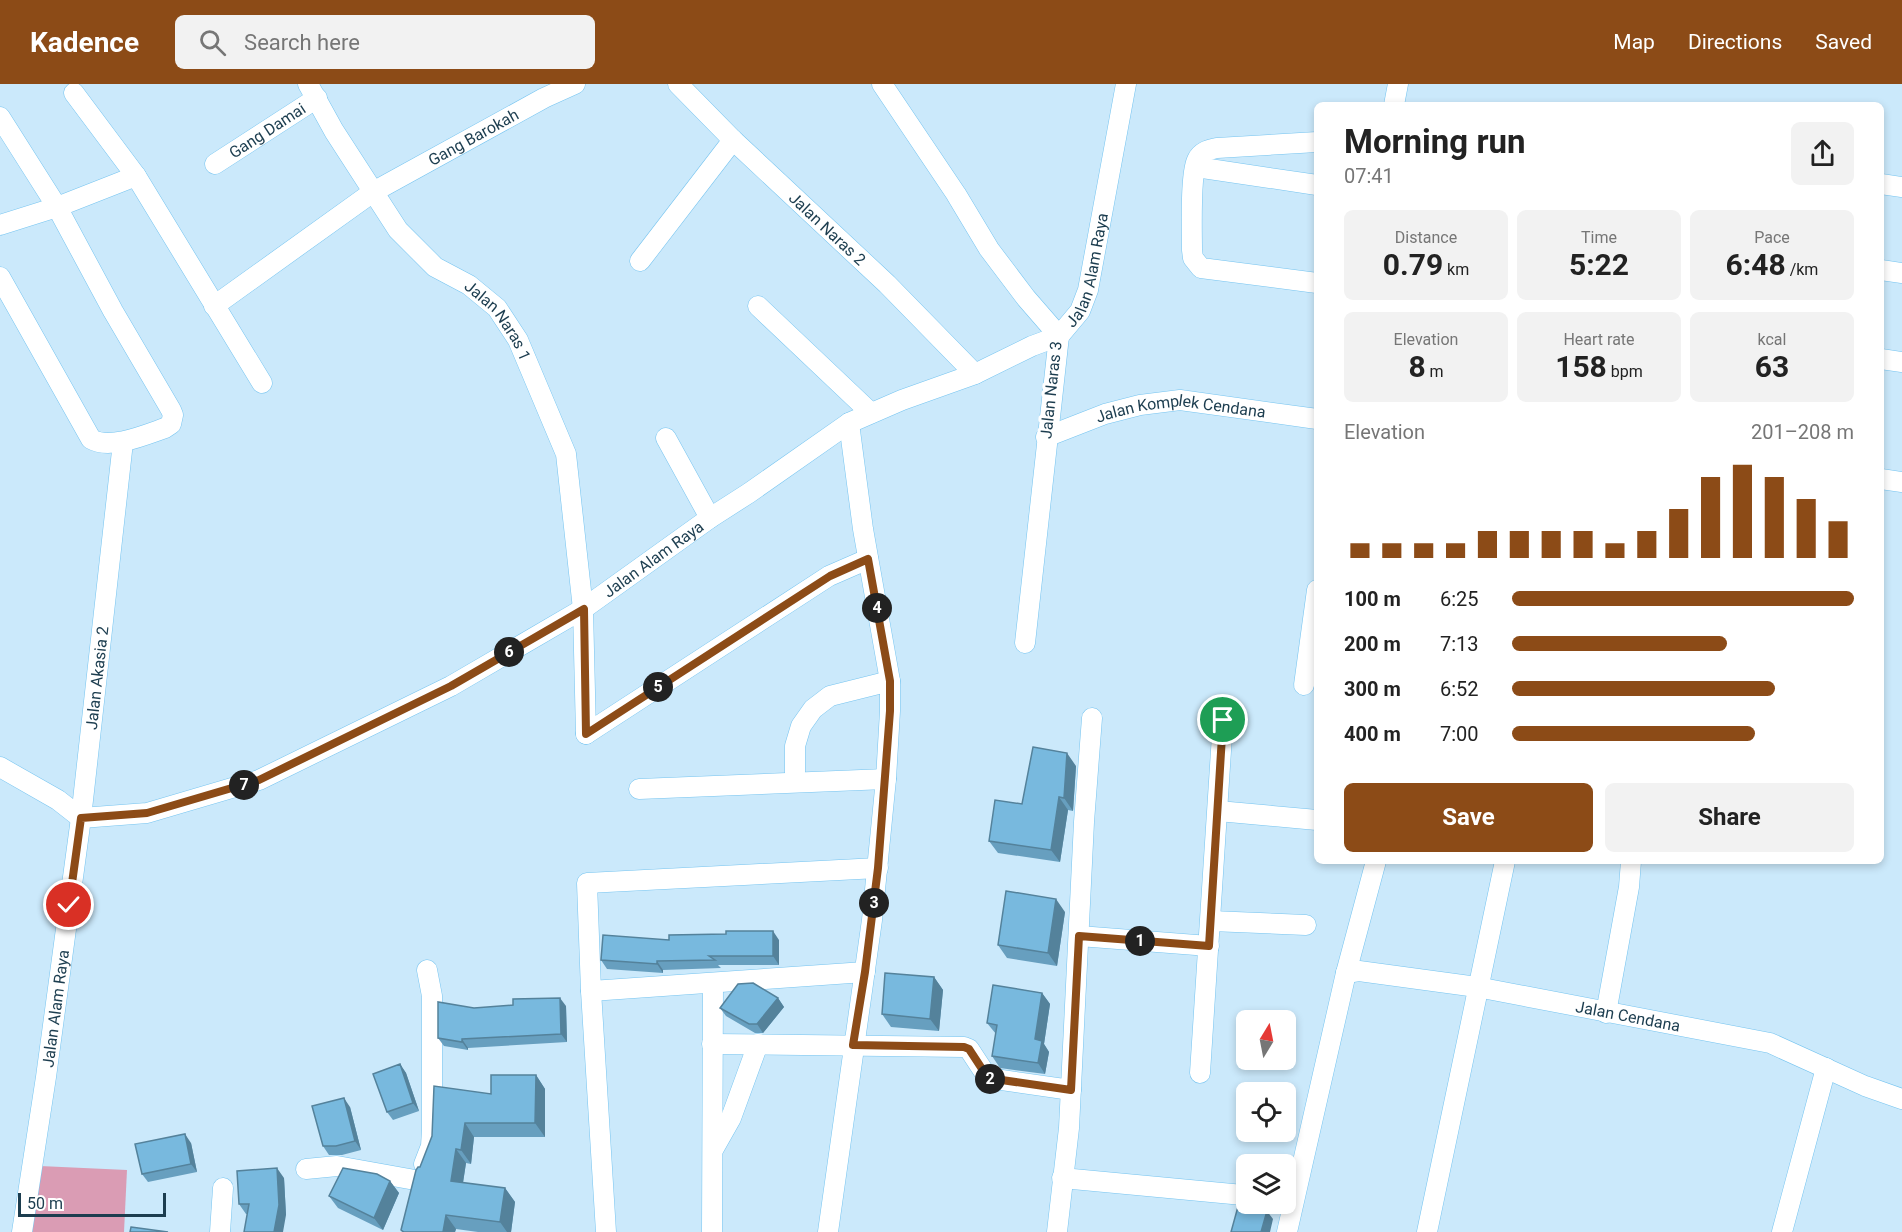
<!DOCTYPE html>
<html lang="en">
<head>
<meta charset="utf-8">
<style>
  body { margin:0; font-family:Roboto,sans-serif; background:#f2f2f2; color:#222; height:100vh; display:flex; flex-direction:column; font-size:22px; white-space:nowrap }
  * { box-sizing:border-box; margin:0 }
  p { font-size:20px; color:#767676 }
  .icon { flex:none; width:33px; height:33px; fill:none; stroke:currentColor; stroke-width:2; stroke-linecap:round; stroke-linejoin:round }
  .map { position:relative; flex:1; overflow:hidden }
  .details { position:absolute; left:1314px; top:18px; width:570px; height:762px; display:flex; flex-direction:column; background:#fff; border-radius:9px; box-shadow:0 3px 9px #0003 }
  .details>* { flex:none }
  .needle { width:39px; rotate:10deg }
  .controls { position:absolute; left:1236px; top:926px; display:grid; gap:12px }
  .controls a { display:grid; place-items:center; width:60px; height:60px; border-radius:9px; background:#fff; box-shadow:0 3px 9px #0003; font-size:30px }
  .scale { position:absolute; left:18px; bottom:15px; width:148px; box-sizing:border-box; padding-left:6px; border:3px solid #1c3d4f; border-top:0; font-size:16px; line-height:21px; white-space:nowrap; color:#1c3d4f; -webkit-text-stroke:4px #fff; paint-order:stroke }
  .pin { position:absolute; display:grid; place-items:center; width:51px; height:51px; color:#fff; margin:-26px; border:3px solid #fff; border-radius:50%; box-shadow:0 2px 6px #0007 }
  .km { position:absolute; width:30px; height:30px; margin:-15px; border-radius:50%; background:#222; color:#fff; font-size:16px; line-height:30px; text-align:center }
  .round { display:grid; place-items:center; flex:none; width:63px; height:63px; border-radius:9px; background:#f2f2f2 }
  .overview { display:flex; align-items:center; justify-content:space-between; height:102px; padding:0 30px }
  h1 { font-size:33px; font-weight:700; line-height:45px }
  .stats { display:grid; grid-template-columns:repeat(3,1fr); gap:9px; height:102px; padding:6px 30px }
  .stats div { display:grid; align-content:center; border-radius:9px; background:#f2f2f2; text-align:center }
  .stats b { font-size:30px; font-weight:700 }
  .stats small { font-size:16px; font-weight:400 }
  .stats p { font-size:16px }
  .chart { height:168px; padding:12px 30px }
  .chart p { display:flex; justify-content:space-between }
  .chart svg { width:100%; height:108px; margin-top:6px; stroke:#8c4b17; stroke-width:6 }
  .cta { display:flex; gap:12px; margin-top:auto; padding:12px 30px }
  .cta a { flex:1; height:69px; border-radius:9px; background:#8c4b17; color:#fff; font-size:24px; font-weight:700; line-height:69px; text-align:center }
  .cta a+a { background:#f2f2f2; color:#222 }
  ul { padding:0 30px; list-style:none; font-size:20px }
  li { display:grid; grid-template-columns:96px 72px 1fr; align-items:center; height:45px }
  li i { height:15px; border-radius:8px; background:#8c4b17 }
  header { display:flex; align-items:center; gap:36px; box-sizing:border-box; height:84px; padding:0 30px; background:#8c4b17; color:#fff }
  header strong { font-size:28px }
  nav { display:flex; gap:33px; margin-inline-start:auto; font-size:21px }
  .search { width:420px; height:54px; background:#f2f2f2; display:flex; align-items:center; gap:15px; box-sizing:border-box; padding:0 21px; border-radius:9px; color:#767676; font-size:22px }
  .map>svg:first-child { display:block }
  .green { fill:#da9cb4 }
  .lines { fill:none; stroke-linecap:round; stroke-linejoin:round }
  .street-casing { stroke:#75c4f0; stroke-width:21 }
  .street { stroke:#fff; stroke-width:20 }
  .wall { fill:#679fbf }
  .shaded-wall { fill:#54829b }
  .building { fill:#78b9de; stroke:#54829b; stroke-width:1.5 }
  .route-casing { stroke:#fff; stroke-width:12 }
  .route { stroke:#8c4b17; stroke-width:8 }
  .labels { text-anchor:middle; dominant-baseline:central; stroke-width:6; stroke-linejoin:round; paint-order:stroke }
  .street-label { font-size:16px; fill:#1c3d4f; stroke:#fff }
</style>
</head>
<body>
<header>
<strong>Kadence</strong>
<div class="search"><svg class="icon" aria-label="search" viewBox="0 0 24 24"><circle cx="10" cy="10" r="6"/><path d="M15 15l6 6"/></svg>Search here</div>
<nav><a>Map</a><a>Directions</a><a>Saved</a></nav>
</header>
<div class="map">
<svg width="1902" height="1148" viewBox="0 0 1902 1148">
  <rect width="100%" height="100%" fill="#cbe9fb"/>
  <path class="green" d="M40 1082 127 1086 124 1148H30Z"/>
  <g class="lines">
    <defs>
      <g id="street">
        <path id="s1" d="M308 0 334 47 398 146 435 183 469 201 497 224 518 256 566 370 583 525 586 650"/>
        <path id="s2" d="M678 0 733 56 887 200 975 290"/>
        <path d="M882 0 956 110 989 165 1026 214 1059 252 1025 559"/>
        <path d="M74 9 136 92 262 299"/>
        <path d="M1394 21 1398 0"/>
        <path d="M0 33 57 123 113 227 171 326 173 331 171 340 165 344C145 351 110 366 91 355L0 193"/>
        <path d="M1317 58 1217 64C1209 66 1201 67 1197 76 1190 91 1192 146 1192 166L1193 174 1201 184 1317 199"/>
        <path id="s3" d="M215 80 317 14"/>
        <path d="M1196 83 1317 101"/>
        <path d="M1881 100 1902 103"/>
        <path d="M0 141 57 123 136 92"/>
        <path d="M640 177 733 56"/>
        <path d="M1881 186 1902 189"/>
        <path id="s4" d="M214 222 373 108 544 14 575 0"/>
        <path d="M758 222 871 329"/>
        <path d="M1881 275 1902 278"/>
        <path id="s5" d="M1046 353 1105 330 1140 321 1180 316 1317 335"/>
        <path d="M666 354 710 434"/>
        <path d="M1881 395 1902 398"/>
        <path d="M1304 601 1317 506"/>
        <path d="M586 650 829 492 868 475"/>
        <path id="s6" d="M0 683 58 716 81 734 123 358"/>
        <path d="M795 697V662L801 642 813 625 830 612 890 597"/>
        <path d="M639 705 886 695"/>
        <path d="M1218 727 1317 736"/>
        <path d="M1211 837 1306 841"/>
        <path d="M1079 852 1209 862"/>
        <path id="s7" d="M1346 889 1359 887 1477 903 1770 959 1865 1002 1902 1015"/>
        <path d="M591 907 865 888"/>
        <path d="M1606 929 1629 803 1631 777"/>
        <path d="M712 960 964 963 969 965 988 994 1071 1006"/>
        <path d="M1200 989 1223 636"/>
        <path d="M714 1064 731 1034 758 960"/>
        <path d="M424 1080 431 1062 432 1046V912L427 886"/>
        <path d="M306 1085 337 1082 415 1096"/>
        <path d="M1062 1094 1243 1111"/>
        <path id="s8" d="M22 1148 46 993 81 734 147 729 259 696 451 602 583 525 710 434 749 409 849 339 902 316 975 290 1032 262 1059 252 1080 227 1088 206 1126 0"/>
        <path d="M220 1148 223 1104"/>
        <path d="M606 1148 591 907 587 799 878 784"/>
        <path d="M712 1148 713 899"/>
        <path d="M828 1148 872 836 886 695 890 627V597L863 445 849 339"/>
        <path d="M1057 1148 1069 1044 1084 738 1092 634"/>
        <path d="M1287 1148 1346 889 1376 777"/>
        <path d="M1427 1148 1505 777"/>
        <path d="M1782 1148 1826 984"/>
      </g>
    </defs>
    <use href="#street" class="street-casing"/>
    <use href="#street" class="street"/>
  </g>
  <path class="wall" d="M1076 682 1073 727 1068 726 1060 778 998 769 989 757 1022 720Z
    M1065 828 1057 882 1007 874 998 861Z
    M669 856H779V881H718L721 884 663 886V889L607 885 601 876Z
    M934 893 943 906 939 947 891 943 882 930Z
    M1042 909 1050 920 1044 960 1049 968 1045 990 1000 984 992 972 996 950 987 939Z
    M778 914 784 923 763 949H755L726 932 720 924Z
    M566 922 567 958 468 964V966L444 962 438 954 474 924Z
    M400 980 406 989 419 1027 393 1036 387 1028Z
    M536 991 545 1005V1053H474L471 1080 466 1079 463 1099 505 1104 515 1118 511 1148H478L456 1145 455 1148H402L401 1146 420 1083 491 1010Z
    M350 1023 361 1066 342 1071H329L323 1062Z
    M191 1059 197 1088 148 1098 142 1090Z
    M284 1094 286 1131 246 1130 239 1120Z
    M390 1097 399 1109 383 1146 338 1124 329 1112Z"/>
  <path class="shaded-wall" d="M1067 669 1076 682 1073 727 1064 714Z
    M1059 713 1068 726 1060 778 1051 766Z
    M1056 815 1065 828 1057 882 1048 869Z
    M773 847 779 856V881L773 872Z
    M657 877 663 886V889L657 880Z
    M934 893 943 906 939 947 930 935Z
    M1042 909 1050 920 1044 960 1049 968 1045 990 1038 979 1035 955Z
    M560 914 566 922 567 958 561 950Z
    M778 914 784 923 763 949 757 940Z
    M462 955 468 964V966L462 958Z
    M400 980 406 989 419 1027 413 1019Z
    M536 991 545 1005V1053L535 1039Z
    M344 1014 350 1023 361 1066 355 1057Z
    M465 1039 474 1053 471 1080 461 1066Z
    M185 1050 191 1059 197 1088 191 1080Z
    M456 1065 466 1079 461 1111 451 1097Z
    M277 1084 284 1094 286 1131 283 1148H274Z
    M390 1097 399 1109 383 1146 374 1134Z
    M505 1104 515 1118 511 1148H507L500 1138Z
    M1267 1127 1273 1135 1270 1148H1261Z
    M446 1131 456 1145 455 1148H443Z"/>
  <path class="building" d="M1033 663 1067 669 1064 714 1059 713 1051 766 989 757 995 716 1022 720Z
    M1006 807 1056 815 1048 869 998 861Z
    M726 847H773V872H709L715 876 657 877V880L601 876 603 851 669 856V851L726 850Z
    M885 889 934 893 930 935 882 930Z
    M753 899 778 914 757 940H749L720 924 738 900Z
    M993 901 1042 909 1035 955 1042 957 1038 979 992 972 997 941 987 939Z
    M560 914 561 950 462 955V958L438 954V918L474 924 513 921V915Z
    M400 980 413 1019 387 1028 373 990Z
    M491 991H536L535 1039H465L461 1066 456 1065 451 1097 505 1104 500 1138 446 1131 443 1148H404L401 1146 416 1086 418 1083H420L432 1052 434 1002 491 1010Z
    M344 1014 355 1057 336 1062H323L312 1022Z
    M185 1050 191 1080 142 1090 135 1060Z
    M277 1084 279 1121 274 1148H244L249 1120H239L237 1087Z
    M343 1084 377 1090 390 1097 374 1134 329 1112Z
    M1239 1119 1267 1127 1261 1148H1231Z
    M131 1143 168 1148H130Z"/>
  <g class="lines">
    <defs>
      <path id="route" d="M69 821 81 734 147 729 259 696 451 602 584 525 586 650 830 492 868 475 890 597V627L878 784 865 888 853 961 964 963 969 965 988 994 1071 1006 1079 852 1209 862 1223 636"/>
    </defs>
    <use href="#route" class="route-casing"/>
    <use href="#route" class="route"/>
  </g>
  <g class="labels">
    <g class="street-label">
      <text stroke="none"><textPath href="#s3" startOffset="62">Gang Damai</textPath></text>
      <text stroke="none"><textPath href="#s4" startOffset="310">Gang Barokah</textPath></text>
      <text stroke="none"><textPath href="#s2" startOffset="208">Jalan Naras 2</textPath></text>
      <text stroke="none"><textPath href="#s8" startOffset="1594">Jalan Alam Raya</textPath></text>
      <text stroke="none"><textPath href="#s1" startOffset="309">Jalan Naras 1</textPath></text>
      <text transform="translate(1051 306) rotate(-84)">Jalan Naras 3</text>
      <text stroke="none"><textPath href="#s5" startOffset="140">Jalan Komplek Cendana</textPath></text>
      <text stroke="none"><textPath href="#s8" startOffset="1054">Jalan Alam Raya</textPath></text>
      <text stroke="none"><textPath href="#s6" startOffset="237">Jalan Akasia 2</textPath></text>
      <text stroke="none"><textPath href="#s8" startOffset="226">Jalan Alam Raya</textPath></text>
      <text stroke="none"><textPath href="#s7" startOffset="286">Jalan Cendana</textPath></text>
    </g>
  </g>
</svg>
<div class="controls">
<a><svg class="needle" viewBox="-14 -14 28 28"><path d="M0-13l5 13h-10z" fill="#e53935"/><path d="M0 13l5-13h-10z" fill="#767676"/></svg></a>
<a><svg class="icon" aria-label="locate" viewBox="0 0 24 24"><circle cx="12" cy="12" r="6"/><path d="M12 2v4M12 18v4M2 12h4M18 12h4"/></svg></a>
<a><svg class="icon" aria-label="layers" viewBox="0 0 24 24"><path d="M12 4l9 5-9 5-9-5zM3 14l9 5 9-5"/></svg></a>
</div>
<div class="scale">50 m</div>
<div class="pin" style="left:1223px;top:636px;background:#1e9e55"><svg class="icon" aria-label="arrive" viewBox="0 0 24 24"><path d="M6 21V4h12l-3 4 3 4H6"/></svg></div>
<div class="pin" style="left:69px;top:821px;background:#d93025"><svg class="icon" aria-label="check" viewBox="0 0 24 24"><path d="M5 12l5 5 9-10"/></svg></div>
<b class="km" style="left:1140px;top:857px">1</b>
<b class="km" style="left:990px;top:995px">2</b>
<b class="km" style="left:874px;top:819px">3</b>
<b class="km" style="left:877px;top:524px">4</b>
<b class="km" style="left:658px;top:603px">5</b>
<b class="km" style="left:509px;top:568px">6</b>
<b class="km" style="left:244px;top:701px">7</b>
<section class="details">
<div class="overview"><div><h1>Morning run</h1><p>07:41</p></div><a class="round"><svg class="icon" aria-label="share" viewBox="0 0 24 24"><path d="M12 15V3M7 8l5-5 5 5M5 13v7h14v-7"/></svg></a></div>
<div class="stats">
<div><p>Distance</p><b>0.79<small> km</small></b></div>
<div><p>Time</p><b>5:22</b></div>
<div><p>Pace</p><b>6:48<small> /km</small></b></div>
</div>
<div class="stats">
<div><p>Elevation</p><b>8<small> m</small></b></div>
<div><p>Heart rate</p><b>158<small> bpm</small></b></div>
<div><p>kcal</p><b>63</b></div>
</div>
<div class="chart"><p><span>Elevation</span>201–208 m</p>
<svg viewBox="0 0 160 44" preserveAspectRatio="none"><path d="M5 44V38M15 44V38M25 44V38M35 44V38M45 44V33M55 44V33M65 44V33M75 44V33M85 44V38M95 44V33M105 44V24M115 44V11M125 44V6M135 44V11M145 44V20M155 44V29"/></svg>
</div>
<ul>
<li><b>100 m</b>6:25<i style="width:100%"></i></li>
<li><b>200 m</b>7:13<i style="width:63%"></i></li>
<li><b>300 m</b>6:52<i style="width:77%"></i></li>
<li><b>400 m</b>7:00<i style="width:71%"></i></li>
</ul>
<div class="cta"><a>Save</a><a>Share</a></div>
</section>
</div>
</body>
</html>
